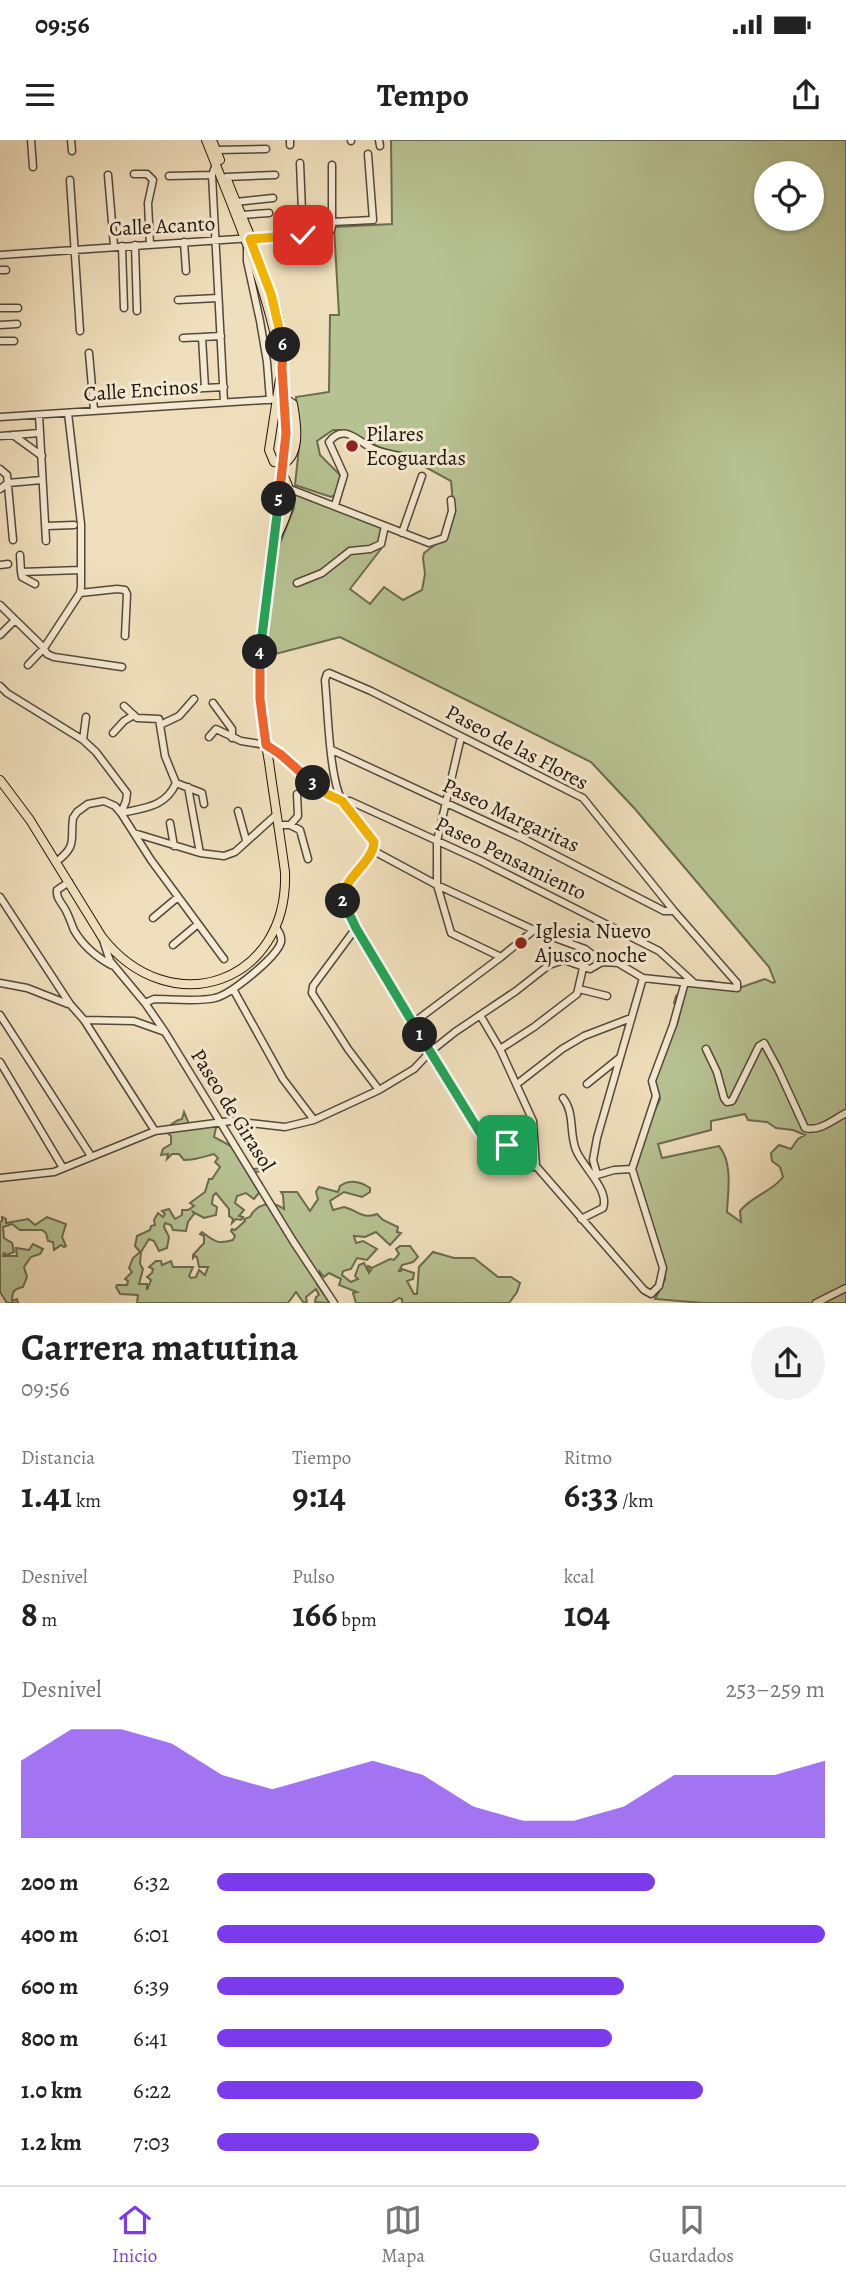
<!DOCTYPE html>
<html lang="es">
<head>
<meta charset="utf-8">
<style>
  body { margin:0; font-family:Alegreya,serif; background:#f2f2f2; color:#222; height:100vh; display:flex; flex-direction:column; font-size:26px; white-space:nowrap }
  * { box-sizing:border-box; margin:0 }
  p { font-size:23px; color:#767676 }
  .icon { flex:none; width:38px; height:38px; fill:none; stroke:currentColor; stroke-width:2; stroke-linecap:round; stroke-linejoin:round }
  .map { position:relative; height:1163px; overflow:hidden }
  .panel { display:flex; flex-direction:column; background:#fff; flex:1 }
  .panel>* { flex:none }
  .controls { position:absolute; left:754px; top:21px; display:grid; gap:14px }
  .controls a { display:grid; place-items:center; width:70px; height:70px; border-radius:50%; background:#fff; box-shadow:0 2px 5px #0004; font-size:35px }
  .pin { position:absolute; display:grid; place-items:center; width:60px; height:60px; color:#fff; margin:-30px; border-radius:14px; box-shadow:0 4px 10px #0006 }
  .km { position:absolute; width:35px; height:35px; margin:-18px; border-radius:50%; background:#222; color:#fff; font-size:19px; line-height:35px; text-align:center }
  .round { display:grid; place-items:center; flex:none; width:74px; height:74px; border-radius:37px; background:#f2f2f2 }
  .summary { display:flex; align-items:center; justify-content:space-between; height:119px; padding:0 21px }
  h1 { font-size:38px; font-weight:700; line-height:52px }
  .metrics { display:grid; grid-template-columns:repeat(3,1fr); gap:10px; height:119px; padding:7px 21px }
  .metrics div { display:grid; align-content:center }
  .metrics b { font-size:35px; font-weight:700 }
  .metrics small { font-size:19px; font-weight:400 }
  .metrics p { font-size:19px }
  .chart { height:196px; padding:14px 21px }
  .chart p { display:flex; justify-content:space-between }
  .chart svg { width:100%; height:126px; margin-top:7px; fill:#7c3aed; opacity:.7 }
  ul { padding:0 21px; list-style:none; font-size:23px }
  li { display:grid; grid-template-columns:112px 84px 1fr; align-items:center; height:52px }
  li i { height:18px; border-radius:9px; background:#7c3aed }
  .status { display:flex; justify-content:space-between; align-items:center; height:49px; padding:0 35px; background:#fff; direction:ltr }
  .status svg { height:19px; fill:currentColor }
  header { display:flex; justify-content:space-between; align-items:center; height:91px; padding:0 21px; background:#fff; font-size:32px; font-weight:700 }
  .tab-bar { display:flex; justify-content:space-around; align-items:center; height:98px; border-top:2px solid #e0e0e0; background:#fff; font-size:19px; color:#767676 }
  .tab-bar a { display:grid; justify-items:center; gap:4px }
  .tab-bar .on { color:#7c3aed }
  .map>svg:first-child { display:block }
  .green { fill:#b7c292; stroke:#6b6c50; stroke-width:2; fill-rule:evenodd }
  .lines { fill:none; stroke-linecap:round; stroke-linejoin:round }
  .minor-casing { stroke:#534839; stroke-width:9 }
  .major-casing { stroke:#1f160d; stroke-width:10 }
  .minor { stroke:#f5ead3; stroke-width:6 }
  .major { stroke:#f0dfbc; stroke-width:8 }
  .split-1-casing { stroke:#fff; stroke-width:14 }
  .split-2-casing { stroke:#fff; stroke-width:14 }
  .split-3-casing { stroke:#fff; stroke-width:14 }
  .split-4-casing { stroke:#fff; stroke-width:14 }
  .split-5-casing { stroke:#fff; stroke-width:14 }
  .split-6-casing { stroke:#fff; stroke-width:14 }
  .split-7-casing { stroke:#fff; stroke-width:14 }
  .split-1 { stroke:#22a559; stroke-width:9 }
  .split-2 { stroke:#22a559; stroke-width:9 }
  .split-3 { stroke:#f5b400; stroke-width:9 }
  .split-4 { stroke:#f0652b; stroke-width:9 }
  .split-5 { stroke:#22a559; stroke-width:9 }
  .split-6 { stroke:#f0652b; stroke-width:9 }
  .split-7 { stroke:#f5b400; stroke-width:9 }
  .poi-dot { fill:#8f2418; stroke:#f5ead3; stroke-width:2.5 }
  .labels { text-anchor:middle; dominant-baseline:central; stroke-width:6; stroke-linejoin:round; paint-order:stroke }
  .street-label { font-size:21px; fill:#1f160d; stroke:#f5ead3 }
  .poi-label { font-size:21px; fill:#1f160d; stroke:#f5ead3; text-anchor:start }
</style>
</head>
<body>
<div class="status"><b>09:56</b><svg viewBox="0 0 49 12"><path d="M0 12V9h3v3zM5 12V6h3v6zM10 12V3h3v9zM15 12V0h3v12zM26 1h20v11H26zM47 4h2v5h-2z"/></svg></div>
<header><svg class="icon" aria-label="menu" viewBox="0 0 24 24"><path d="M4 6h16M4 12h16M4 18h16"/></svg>Tempo<svg class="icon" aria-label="share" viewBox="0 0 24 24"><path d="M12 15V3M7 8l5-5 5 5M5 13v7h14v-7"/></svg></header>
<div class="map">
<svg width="846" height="1163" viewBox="0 0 846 1163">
  <rect width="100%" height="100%" fill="#f0dfbc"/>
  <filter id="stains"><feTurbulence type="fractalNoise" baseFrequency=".00286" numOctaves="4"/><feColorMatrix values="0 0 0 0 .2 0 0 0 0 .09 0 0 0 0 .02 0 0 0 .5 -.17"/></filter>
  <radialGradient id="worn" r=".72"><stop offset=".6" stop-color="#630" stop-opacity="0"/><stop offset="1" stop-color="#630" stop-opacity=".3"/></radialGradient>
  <path class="green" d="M391 0H846V1163H703L655 1159 665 1139V1130L634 1031 644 995 660 959 654 939 678 881 682 864 678 867 674 863 676 856 694 841H712L736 849 765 839 773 843 775 842 769 827 635 669 591 622 340 497 264 517 269 457 275 441 279 406 294 368V353L380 387 382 390 381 409 350 449 370 464 384 447 403 460 422 450 425 434 423 418 424 413 448 395 454 375 451 341 400 313 381 308 344 290H333L317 301 320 315 341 336 335 355 331 357 295 345 300 298 296 257 329 252 330 175H339L334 87 392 84ZM766 33H812V79H766ZM745 974 748 980 767 982 776 988 793 990 805 995 798 999 791 1009 779 1005 771 1013 772 1021 780 1027 783 1037C772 1052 753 1055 740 1071L741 1082 727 1072C728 1050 733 1023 719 1006L662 1018 658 1004 711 990V981Z
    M184 972 189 984 217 983 214 997 242 1012 253 1029 262 1028V1031L256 1032V1038L262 1043 261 1050 254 1059 246 1053 237 1056 235 1063 244 1070 239 1076 243 1077 241 1080 236 1079 232 1083 233 1079 229 1076V1069L216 1053 213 1056 212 1064 217 1067 216 1075 204 1078 193 1072 194 1074 188 1082 186 1091 173 1090 171 1085 165 1083 164 1087 169 1097 167 1108 159 1111 154 1101 149 1099 141 1112 140 1124 143 1129 139 1144H147V1150L151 1140 147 1137 152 1133 153 1129 149 1127 156 1121H161L162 1125 171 1121 173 1127H193L189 1136 191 1138 196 1137 199 1130 205 1135 208 1127H199L197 1117 195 1116 193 1118V1115L204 1103V1096L200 1094 202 1092C214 1101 217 1105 233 1100L235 1096 231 1091 232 1089 235 1090 245 1081 244 1079 250 1077C256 1064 272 1060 284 1069L283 1055 281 1052H297L310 1071 318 1059 316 1052 319 1047 338 1052 340 1046C350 1039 360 1041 370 1048V1052L362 1057 344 1052 330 1061 333 1070 344 1067C357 1070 363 1080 377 1074L383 1080 398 1087 397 1092 401 1093 390 1105 376 1092 365 1097 354 1096 356 1103 363 1101 377 1109 367 1120 357 1118 351 1129 343 1131 342 1135 351 1142 358 1139 355 1136 359 1125 364 1123 369 1133 371 1130 367 1129 368 1126 372 1128 390 1119 394 1120 399 1114 396 1109 400 1106H410L418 1117 413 1122 402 1125 399 1131H401L402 1129 414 1133 413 1139 407 1141 414 1154H417L419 1127 433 1112 454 1118H474L498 1137H511L520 1143 517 1152 509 1163H402V1159L399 1158 391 1163H356L353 1153 357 1152 339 1145 341 1139 329 1133 324 1137 320 1132 321 1141 317 1144 330 1163 315 1162 316 1157 319 1155 316 1149 306 1157 307 1163 303 1162 296 1152 288 1163H137L138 1155 120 1154 116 1147 117 1145H127L128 1141 125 1139 132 1132 129 1128 133 1118 140 1112 135 1106 137 1096 150 1090 151 1086 155 1085 154 1080 158 1073 163 1077 165 1074 162 1071 169 1069 175 1079 182 1075V1070H188L194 1066 190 1063 205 1052 209 1039H212L220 1027 215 1022 218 1018 214 1014C203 1017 196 1020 184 1020L179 1014H172L167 1019 168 1014 161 1015 163 1009 171 1004V996L166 992C168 986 176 980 182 979Z
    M2 1077 6 1079V1083L28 1079 35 1085 47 1077 66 1084 62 1097 66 1106 64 1107 61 1105 54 1110 53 1102 48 1101 46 1093 42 1090H20L12 1084 3 1087 4 1098 12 1103 14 1112 7 1115 4 1113 3 1116H17L16 1108 29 1110 33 1104 43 1109 40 1114 31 1117 24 1127 27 1137 23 1147C14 1149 12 1151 12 1161L17 1159 18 1163H7L0 1152V1082L2 1081Z"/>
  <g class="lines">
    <defs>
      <path id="minor" d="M31 0 33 27
        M71 0 72 11
        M351 0V1
        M379 0 380 6
        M290 5V0
        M216 10 266 9
        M300 23 303 95
        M216 24 212 35 224 262
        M134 34H147L153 40 148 63 150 104
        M108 35 114 106
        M169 36 212 35
        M226 37 275 35
        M70 40 80 191
        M236 62 273 58
        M241 75 269 73
        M332 82 373 80 368 14
        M184 102 186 131
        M135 105 137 171
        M122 106 124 168
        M247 108V121L260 181 267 222 270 260
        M0 115 327 93 331 90 332 86V25
        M0 130H6
        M178 160 218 158
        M0 168H18
        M0 185 17 184
        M202 197 205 248 224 247
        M183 198 221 196
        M0 201H14
        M89 213 94 270
        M187 249 205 248
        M39 275 46 401
        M0 277 280 259
        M13 295 42 316
        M0 296 40 293
        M0 329 7 335 13 400
        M0 349 8 343 42 340
        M290 349 429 403 444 398 452 371 451 360
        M335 365 344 335 329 302C342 285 354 297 368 306 378 313 390 314 401 316
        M47 386 74 385
        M402 393 422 336
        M20 415 21 432 81 430
        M0 425 8 424
        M21 432 22 437 35 444
        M297 443 322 433 350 411 370 409 381 404 385 386
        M80 453 117 449 125 450 127 454 125 496
        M0 465 44 508 47 514 54 517 122 527
        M0 495 15 480
        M28 525 44 508 80 453 81 447V384L68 273
        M0 546 7 553 83 600 96 612 127 653 126 661 121 673 151 720 224 819
        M213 563 232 589V598
        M124 566 137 578 159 579 165 616 176 643
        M160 585 179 576 194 559
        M113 593 124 581 134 575
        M209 597 216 589 241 601 266 605 280 614 327 654 342 661 371 697 374 706 344 750V766L495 1018C504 1028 524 1031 536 1026
        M461 597 437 701V745L451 793 501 817
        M83 600 86 577
        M332 610 524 699 664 771H674
        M176 643 202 653 204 664
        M188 647 200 713
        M238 671 246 700
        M170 683 174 706
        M278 685H290L300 690 308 719
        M290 685 298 676 297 654
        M134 693 200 713 224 716 235 712 276 675
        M372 710 437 745 534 790 585 809 602 822 618 823 643 838 737 848V843L674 771 583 658 371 551 329 533 327 534 325 540C328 571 329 636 342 661H350L479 720 659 811 693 842
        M56 722C78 705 70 701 73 678L77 672 88 664 104 661 115 666 121 673C144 668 166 667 176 643
        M69 742 57 750C56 758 61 762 65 769 69 776 71 783 74 790 83 806 95 816 111 825
        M0 757 70 864 84 880 155 991
        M153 778 178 757
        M356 788 313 846 312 853 348 909 379 950
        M103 800 110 821 145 863 165 892 293 1101 334 1163
        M173 805 198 784
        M0 843 27 848 68 864
        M233 849 283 939 314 980
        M579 849 607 856
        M145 863 154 859C171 859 199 862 215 858 230 855 277 817 281 802 282 796 279 792 276 787
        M0 875 91 1016
        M480 875 500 909 533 981 536 1026
        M84 880 134 881 165 892
        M413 883 501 817 534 790
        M500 909 534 887 577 854 583 828
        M706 909 717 932 724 958 727 962 732 961 759 906 764 903 778 929 805 988C819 992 833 980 846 973
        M0 922 63 1028
        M517 944 562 909 584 896 631 878
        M587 944 618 919
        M563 958C575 973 569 993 576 1010 582 1026 610 1050 603 1068L581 1079
        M492 1012 507 1005
        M536 1026 644 1150 651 1154 659 1146 663 1128 632 1029 656 956 652 941 673 885 685 842
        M597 1034 593 1020 597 998 643 838
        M597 1035 614 1030 632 1029
        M0 1038 54 1032 155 991 231 981 285 987 314 980 379 950 414 929 430 912 455 892 516 851 549 825 564 820 590 829 602 822
        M816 1163 846 1148"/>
      <path id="major" d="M212 0 220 20
        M228 42C246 90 289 173 282 222
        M280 239 269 310 274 322 283 324
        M283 324C302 314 296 281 293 264L285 259
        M277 396C287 375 297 355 282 334
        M0 640 30 680 102 797C170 884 289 844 285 732 280 695 274 658 269 622 263 589 258 555 259 521 263 434 291 346 285 258 278 170 238 81 206 0"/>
    </defs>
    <use href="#minor" class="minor-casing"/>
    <use href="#major" class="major-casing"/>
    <use href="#minor" class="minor"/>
    <use href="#major" class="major"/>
  </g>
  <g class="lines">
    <defs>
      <path id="split-1" d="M420 895 492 1012 507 1005"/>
      <path id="split-2" d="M343 761 356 788 420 895"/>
      <path id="split-3" d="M313 643 327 654 342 661 374 702C373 724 342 737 343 761"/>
      <path id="split-4" d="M260 512V559L266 605 280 614 313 643"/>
      <path id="split-5" d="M260 512 279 359"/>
      <path id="split-6" d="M279 359 286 293 282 228 283 205"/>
      <path id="split-7" d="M283 205 271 154 250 99 303 95"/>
    </defs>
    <use href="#split-1" class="split-1-casing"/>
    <use href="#split-2" class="split-2-casing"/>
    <use href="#split-3" class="split-3-casing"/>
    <use href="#split-4" class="split-4-casing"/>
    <use href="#split-5" class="split-5-casing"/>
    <use href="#split-6" class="split-6-casing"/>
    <use href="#split-7" class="split-7-casing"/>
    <use href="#split-1" class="split-1"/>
    <use href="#split-2" class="split-2"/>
    <use href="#split-3" class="split-3"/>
    <use href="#split-4" class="split-4"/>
    <use href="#split-5" class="split-5"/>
    <use href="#split-6" class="split-6"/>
    <use href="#split-7" class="split-7"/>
  </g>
  <g class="poi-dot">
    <circle cx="352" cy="306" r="7"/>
    <circle cx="521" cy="803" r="7"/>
  </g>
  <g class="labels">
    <g class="street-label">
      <text transform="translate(162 86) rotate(-3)">Calle Acanto</text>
      <text transform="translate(141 250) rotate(-4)">Calle Encinos</text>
      <text transform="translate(517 607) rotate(28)">Paseo de las Flores</text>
      <text transform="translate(511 675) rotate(25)">Paseo Margaritas</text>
      <text transform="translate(511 718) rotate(26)">Paseo Pensamiento</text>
      <text transform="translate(233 970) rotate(58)">Paseo de Girasol</text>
    </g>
    <g class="poi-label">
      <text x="366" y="294">Pilares<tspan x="366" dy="24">Ecoguardas</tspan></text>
      <text x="535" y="791">Iglesia Nuevo<tspan x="535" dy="24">Ajusco noche</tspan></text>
    </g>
  </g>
  <rect width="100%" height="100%" filter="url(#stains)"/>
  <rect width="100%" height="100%" fill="url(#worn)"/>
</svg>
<div class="controls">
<a><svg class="icon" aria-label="locate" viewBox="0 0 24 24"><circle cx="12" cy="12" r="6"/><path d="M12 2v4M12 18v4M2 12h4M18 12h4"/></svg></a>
</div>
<div class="pin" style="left:507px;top:1005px;background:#1e9e55"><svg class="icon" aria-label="arrive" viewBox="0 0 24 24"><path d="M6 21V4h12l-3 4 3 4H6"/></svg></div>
<div class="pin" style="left:303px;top:95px;background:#d93025"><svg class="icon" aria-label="check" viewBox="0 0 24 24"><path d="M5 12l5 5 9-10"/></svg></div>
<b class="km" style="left:420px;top:895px">1</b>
<b class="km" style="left:343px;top:761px">2</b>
<b class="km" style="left:313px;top:643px">3</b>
<b class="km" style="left:260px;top:512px">4</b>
<b class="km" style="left:279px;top:359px">5</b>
<b class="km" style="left:283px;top:205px">6</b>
</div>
<section class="panel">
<div class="summary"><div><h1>Carrera matutina</h1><p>09:56</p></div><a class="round"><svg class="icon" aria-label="share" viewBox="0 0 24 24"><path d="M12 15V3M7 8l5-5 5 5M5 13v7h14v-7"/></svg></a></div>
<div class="metrics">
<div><p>Distancia</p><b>1.41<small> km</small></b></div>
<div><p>Tiempo</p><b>9:14</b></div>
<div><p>Ritmo</p><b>6:33<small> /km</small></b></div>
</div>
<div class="metrics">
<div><p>Desnivel</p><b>8<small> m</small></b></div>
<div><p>Pulso</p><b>166<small> bpm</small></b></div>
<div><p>kcal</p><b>104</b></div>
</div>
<div class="chart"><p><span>Desnivel</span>253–259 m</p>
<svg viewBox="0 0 160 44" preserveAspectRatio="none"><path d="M0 44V17L10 6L20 6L30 11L40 22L50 27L60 22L70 17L80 22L90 33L100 38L110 38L120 33L130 22L140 22L150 22L160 17V44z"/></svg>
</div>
<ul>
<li><b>200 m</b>6:32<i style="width:72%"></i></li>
<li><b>400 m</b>6:01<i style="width:100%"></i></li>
<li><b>600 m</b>6:39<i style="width:67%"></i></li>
<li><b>800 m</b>6:41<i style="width:65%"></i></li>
<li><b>1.0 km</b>6:22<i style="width:80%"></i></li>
<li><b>1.2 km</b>7:03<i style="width:53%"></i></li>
</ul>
</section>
<nav class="tab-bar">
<a class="on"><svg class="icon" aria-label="home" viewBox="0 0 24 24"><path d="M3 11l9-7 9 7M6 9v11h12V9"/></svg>Inicio</a>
<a><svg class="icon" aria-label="map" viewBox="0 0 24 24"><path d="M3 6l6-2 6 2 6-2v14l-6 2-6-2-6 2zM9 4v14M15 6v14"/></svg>Mapa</a>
<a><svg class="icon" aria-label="saved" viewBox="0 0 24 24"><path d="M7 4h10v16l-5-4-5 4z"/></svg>Guardados</a>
</nav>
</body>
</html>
